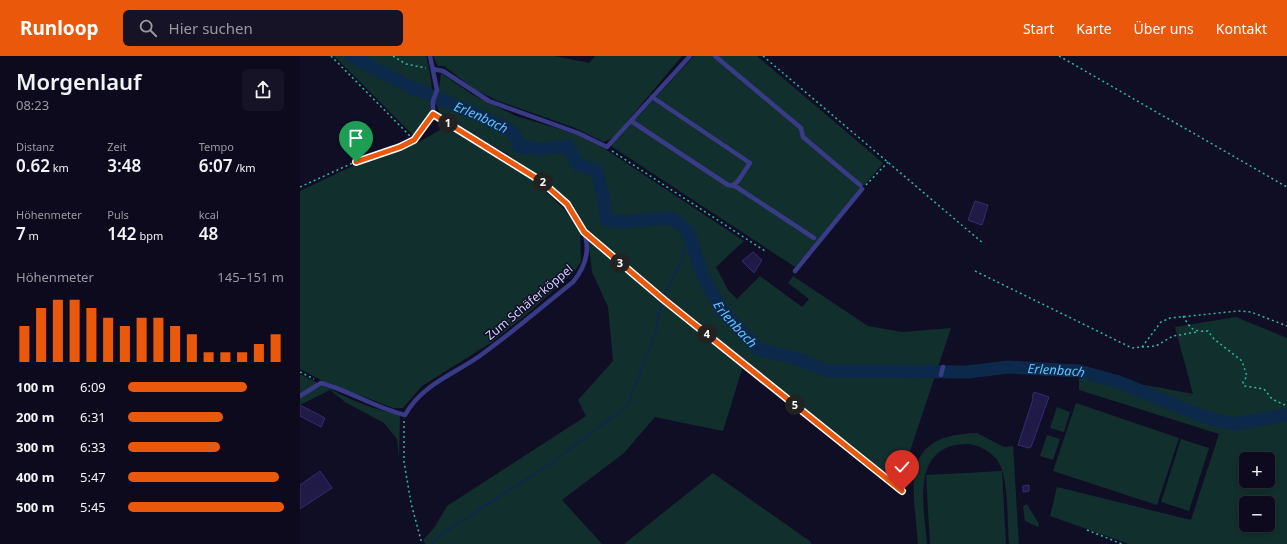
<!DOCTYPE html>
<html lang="de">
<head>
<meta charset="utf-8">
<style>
  body { margin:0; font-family:"Noto Sans",sans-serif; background:#151325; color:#f1f3f6; height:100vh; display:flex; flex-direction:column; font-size:15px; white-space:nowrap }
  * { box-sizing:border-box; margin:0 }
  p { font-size:13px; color:#9a9aa3 }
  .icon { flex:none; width:22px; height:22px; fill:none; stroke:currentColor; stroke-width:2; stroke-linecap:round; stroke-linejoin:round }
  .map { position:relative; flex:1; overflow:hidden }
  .sheet { display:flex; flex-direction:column; background:#0c0a1c; width:300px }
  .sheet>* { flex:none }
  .tools { position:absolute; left:939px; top:396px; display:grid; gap:8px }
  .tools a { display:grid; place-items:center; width:36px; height:36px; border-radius:6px; background:#0c0a1c; box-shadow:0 2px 6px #0003,0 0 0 1px #2c2b3b; font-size:20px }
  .pin { position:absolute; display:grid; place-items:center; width:34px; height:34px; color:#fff; margin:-41px -17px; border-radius:50% 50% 50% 0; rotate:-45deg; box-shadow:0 0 4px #0007 }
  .pin .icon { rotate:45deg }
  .km { position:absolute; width:20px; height:20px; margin:-10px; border-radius:50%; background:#222; color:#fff; font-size:11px; line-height:20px; text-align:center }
  .round { display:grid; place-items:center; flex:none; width:42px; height:42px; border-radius:6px; background:#151325 }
  .overview { display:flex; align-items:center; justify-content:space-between; height:68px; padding:0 16px }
  h1 { font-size:22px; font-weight:600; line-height:30px }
  .figures { display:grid; grid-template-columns:repeat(3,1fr); gap:6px; height:68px; padding:4px 16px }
  .figures div { display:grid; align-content:center }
  .figures b { font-size:17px; font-weight:600 }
  .figures small { font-size:11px; font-weight:400 }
  .figures p { font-size:11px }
  .chart { height:112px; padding:8px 16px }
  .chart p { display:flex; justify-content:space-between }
  .chart svg { width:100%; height:72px; margin-top:4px; stroke:#ea580c; stroke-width:6 }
  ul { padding:0 16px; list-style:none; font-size:13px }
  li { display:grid; grid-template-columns:64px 48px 1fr; align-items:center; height:30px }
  li i { height:10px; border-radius:5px; background:#ea580c }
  header { display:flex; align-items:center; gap:24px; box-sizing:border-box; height:56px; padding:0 20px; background:#ea580c; color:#fff }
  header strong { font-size:19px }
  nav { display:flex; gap:22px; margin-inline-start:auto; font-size:14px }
  .search { width:280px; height:36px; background:#151325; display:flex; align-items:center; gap:10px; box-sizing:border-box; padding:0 14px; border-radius:6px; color:#9a9aa3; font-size:15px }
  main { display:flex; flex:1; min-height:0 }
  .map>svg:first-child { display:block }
  .green { fill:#112f2c; fill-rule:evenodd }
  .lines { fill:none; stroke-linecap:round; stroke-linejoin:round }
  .stream { stroke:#0c294b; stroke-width:2 }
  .river { stroke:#0c294b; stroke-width:13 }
  .building { fill:#201a46; stroke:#342c73 }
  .path { stroke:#2db9a6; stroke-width:1.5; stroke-dasharray:2 3; stroke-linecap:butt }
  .service { stroke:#383b85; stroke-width:4.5 }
  .route-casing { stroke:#fff; stroke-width:8 }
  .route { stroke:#ea580c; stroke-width:5 }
  .labels { text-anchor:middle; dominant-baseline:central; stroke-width:3; stroke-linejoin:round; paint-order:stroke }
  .street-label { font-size:12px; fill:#d4d2ff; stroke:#100e25 }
  .water-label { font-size:13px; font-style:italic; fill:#60c2ff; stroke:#100e25 }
</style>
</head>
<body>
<header>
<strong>Runloop</strong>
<div class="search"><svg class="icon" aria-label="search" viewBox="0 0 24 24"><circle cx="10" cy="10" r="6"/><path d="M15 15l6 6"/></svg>Hier suchen</div>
<nav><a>Start</a><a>Karte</a><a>Über uns</a><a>Kontakt</a></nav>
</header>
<main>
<section class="sheet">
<div class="overview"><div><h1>Morgenlauf</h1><p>08:23</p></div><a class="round"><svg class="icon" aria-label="share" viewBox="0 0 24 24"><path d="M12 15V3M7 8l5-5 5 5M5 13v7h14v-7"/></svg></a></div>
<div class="figures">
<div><p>Distanz</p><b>0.62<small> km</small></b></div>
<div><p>Zeit</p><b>3:48</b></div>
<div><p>Tempo</p><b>6:07<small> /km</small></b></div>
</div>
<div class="figures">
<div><p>Höhenmeter</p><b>7<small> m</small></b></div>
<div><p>Puls</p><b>142<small> bpm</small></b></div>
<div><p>kcal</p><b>48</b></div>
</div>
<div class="chart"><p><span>Höhenmeter</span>145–151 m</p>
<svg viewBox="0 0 160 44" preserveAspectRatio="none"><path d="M5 44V22M15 44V11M25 44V6M35 44V6M45 44V11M55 44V17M65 44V22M75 44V17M85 44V17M95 44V22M105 44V27M115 44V38M125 44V38M135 44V38M145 44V33M155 44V27"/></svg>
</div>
<ul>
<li><b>100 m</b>6:09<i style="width:76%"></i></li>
<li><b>200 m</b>6:31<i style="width:61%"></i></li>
<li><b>300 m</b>6:33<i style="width:59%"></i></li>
<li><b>400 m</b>5:47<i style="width:97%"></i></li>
<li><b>500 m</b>5:45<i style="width:100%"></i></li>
</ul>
</section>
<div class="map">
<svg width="987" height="488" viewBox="0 0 987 488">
  <rect width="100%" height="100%" fill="#100e25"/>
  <path class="green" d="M34 0H126C131 18 135 41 130 60 128 68 120 75 114 80Z
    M133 0H255L289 7 295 0H382L314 81 304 86 275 72 196 44 174 33 144 10H138Z
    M394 0H457L583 107 495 211 311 90Z
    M141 17 173 39 216 60 276 78 305 93 444 185 416 211 428 234 437 243 460 220 502 251 509 243 488 227 493 220 568 270 602 276 651 272 599 428 378 251 376 257 443 310 423 375 355 361 324 397 262 444 302 488H125L123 484 134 472 147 450 286 360 278 344 313 305 308 251 292 216 287 173 272 148 251 128 207 98 142 61 137 51Z
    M145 71 231 121 264 153 280 176 281 206 274 216 228 257 192 286 122 330 103 352H93L21 324 0 313V135L57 108 119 86Z
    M936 261 987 282V488H829L750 460 757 431 891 464 919 378 779 334V322L851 330 893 338 875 271ZM946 403H968V425H946ZM946 447H968V469H946Z
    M0 318C30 333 67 354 100 358L99 401 97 383 84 367 45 346 30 334 0 349Z
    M776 347 879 382 857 449 753 415Z
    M757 351 770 356 764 376 750 372Z
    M677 377 704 391 713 390 719 488H709C707 467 709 424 699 407 693 396 678 388 666 388 610 389 624 451 627 488H618C614 430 597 379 677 377Z
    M747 379 760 383 753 404 740 400Z
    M881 383 909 392 889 455 861 446Z
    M702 415 706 488H630L626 419Z
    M413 417 511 486V488H324Z
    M727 448 739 468 738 471 725 465 723 450Z"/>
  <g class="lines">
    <path class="stream" d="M132 488 142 478 251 407 327 350 355 279 362 243 382 205 388 175"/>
    <path class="river" id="s1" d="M51 0 110 31 181 60 213 76 220 91 240 93 268 90 278 109 296 114 303 138 306 164 319 166 372 162 388 175 403 220 421 253 458 293 495 302 528 315 668 316 708 311 779 315 819 326 904 361 934 368 987 359"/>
  </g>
  <path class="building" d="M675 145 688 149 682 169 668 164Z
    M453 196 462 204 454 217 442 205Z
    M734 336 749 341 731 391 729 392 718 389 733 343 732 342Z
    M0 349 25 362 21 371 0 360Z
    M20 415 32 432 0 453V429Z
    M729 429V435L723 436V430Z"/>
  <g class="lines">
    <path class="path" d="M31 0 114 84
      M93 0 106 8 126 12
      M463 0 684 188
      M759 0 987 131
      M312 95 465 195
      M566 129 588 106
      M0 131 55 106 100 91 114 84 130 63
      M292 182 364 244 602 435
      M675 215 832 292 842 291 861 266 870 262 939 255 951 256 987 270
      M883 260C891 273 892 276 908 275L914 283 942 305 947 320 943 326 944 330 964 333 972 343 987 350
      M842 291 856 290 873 280 897 276
      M0 316 14 323
      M104 365V406L111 447 122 488
      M787 474 822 488"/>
    <path class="service" d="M415 0 501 72 503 81 560 129
      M133 13 143 15 189 45 278 77 307 91 390 0
      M352 41 450 107 438 125 433 129
      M331 65 428 129 435 130 514 182
      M495 215 562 133
      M641 319 643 311
      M0 340 21 327C50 335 76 352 105 359 122 328 155 318 181 299 213 276 243 250 273 226 320 169 236 122 196 97 175 84 154 71 133 58V45L137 34 130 0"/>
  </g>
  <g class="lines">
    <defs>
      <path id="route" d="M56 106 100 91 114 84 133 58 241 125 267 148 284 176 364 244 602 435"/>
    </defs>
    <use href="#route" class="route-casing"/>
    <use href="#route" class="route"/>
  </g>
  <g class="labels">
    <g class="street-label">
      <text transform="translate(229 246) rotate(-40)">Zum Schäferköppel</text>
    </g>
    <g class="water-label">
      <text stroke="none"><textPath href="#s1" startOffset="144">Erlenbach</textPath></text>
      <text stroke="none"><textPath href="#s1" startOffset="528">Erlenbach</textPath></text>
      <text stroke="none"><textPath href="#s1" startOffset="864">Erlenbach</textPath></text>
    </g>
  </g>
</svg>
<div class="tools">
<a>+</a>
<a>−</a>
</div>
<div class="pin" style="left:56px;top:106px;background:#1e9e55"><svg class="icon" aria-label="arrive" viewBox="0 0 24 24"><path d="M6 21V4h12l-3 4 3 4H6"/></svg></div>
<div class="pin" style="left:602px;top:435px;background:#d93025"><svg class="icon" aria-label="check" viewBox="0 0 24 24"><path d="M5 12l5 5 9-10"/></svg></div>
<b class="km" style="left:148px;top:67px">1</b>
<b class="km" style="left:243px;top:126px">2</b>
<b class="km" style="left:320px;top:207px">3</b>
<b class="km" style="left:407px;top:278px">4</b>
<b class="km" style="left:495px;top:349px">5</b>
</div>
</main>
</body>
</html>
